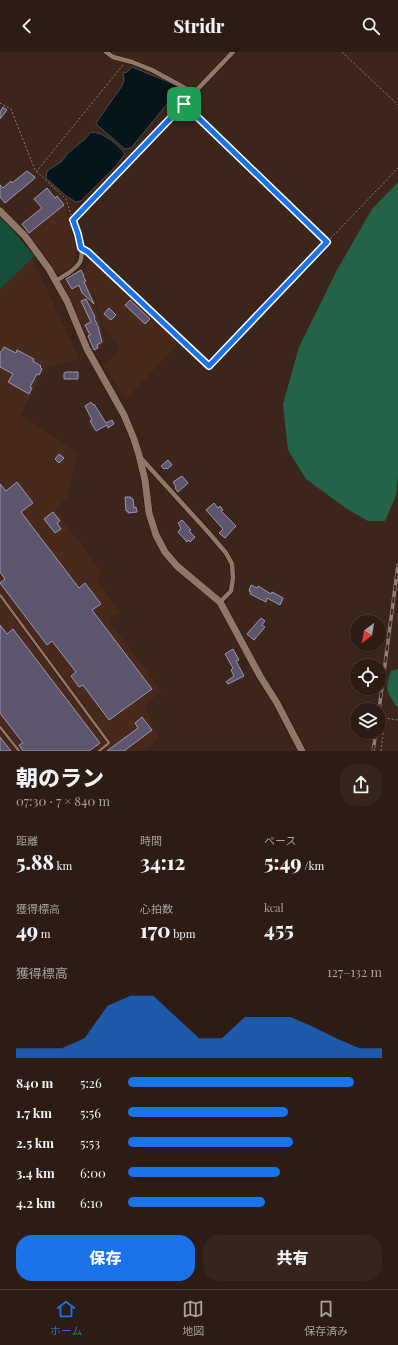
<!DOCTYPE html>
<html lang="ja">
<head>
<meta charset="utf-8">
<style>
  body { margin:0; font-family:"Playfair Display","Noto Sans JP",serif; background:#35251d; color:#f1f3f6; height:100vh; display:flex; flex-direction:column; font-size:15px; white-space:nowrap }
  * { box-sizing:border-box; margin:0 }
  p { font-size:13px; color:#a7a1a0 }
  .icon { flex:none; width:22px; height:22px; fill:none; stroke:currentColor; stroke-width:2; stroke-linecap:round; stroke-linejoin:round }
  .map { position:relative; height:699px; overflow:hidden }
  .panel { display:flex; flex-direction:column; background:#2d1c14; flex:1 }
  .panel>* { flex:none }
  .needle { width:26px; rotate:211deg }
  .buttons { position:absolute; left:350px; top:563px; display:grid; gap:8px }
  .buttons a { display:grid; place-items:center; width:36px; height:36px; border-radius:50%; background:#2d1c14; box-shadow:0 2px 6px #0003,0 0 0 1px #483a34; font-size:20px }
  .pin { position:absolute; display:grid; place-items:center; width:34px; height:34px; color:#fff; margin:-17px; border-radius:8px; box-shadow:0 2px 6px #0006 }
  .round { display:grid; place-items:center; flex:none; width:42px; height:42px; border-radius:16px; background:#35251d }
  .overview { display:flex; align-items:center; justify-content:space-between; height:68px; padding:0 16px }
  h1 { font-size:22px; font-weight:800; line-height:30px }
  .figures { display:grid; grid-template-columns:repeat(3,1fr); gap:6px; height:68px; padding:4px 16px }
  .figures div { display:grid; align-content:center }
  .figures b { font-size:20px; font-weight:800 }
  .figures small { font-size:11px; font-weight:400 }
  .figures p { font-size:11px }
  .chart { height:112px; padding:8px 16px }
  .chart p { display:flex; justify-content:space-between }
  .chart svg { width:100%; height:72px; margin-top:4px; fill:#1a73e8; opacity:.7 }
  .cta { display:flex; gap:8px; margin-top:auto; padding:8px 16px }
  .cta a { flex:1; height:46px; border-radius:16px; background:#1a73e8; color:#fff; font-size:16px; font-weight:800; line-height:46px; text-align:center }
  .cta a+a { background:#35251d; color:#f1f3f6 }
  ul { padding:0 16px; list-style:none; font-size:13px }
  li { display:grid; grid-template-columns:64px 48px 1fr; align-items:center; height:30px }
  li i { height:10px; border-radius:5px; background:#1a73e8 }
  header { display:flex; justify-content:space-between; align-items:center; height:52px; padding:0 16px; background:#2d1c14; font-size:18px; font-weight:800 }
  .dock { display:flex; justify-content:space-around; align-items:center; height:56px; border-top:1px solid #483a34; background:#2d1c14; font-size:11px; color:#a7a1a0 }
  .dock a { display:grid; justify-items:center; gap:2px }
  .dock .active { color:#1a73e8 }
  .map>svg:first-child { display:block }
  .built { fill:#472a1c }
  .green { fill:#154e38 }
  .forest { fill:#25624a }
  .water { fill:#05151a; stroke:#474d4f }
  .building { fill:#5d556d; stroke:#9e96b0 }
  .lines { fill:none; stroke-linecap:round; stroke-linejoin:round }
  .lane-casing { stroke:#230e05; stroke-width:3.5 }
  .street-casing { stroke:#230e05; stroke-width:5.5 }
  .secondary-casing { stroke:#230e05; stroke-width:8 }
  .path { stroke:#917f76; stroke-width:1; stroke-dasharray:2 2; stroke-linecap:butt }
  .lane { stroke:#91766a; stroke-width:2.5 }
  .street { stroke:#91766a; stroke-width:4.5 }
  .secondary { stroke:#91766a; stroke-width:7 }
  .rail-casing { stroke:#917e75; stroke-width:3.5 }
  .rail { stroke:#3c261b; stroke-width:2; stroke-dasharray:6; stroke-linecap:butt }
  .route-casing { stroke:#fff; stroke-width:8 }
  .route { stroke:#1a73e8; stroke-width:5 }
</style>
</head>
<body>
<header><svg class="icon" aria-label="back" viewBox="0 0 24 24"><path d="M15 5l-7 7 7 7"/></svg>Stridr<svg class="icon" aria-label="search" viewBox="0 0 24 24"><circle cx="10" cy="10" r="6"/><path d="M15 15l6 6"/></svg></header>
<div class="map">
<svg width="398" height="699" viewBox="0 0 398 699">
  <rect width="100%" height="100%" fill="#3c261b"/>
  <path class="built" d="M56 141 64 149 76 196V203L73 211 68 217 57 221 42 199 20 172Z
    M0 174 35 212 79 307 45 316 20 364 78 400 67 446 55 457 102 521 96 526 120 560 108 568 162 639 144 654 159 687 143 699H0Z
    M93 206 179 291 126 347 104 314 121 295 106 280 88 224 105 290 95 301 60 229 85 215Z"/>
  <path class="green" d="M0 166 11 176 34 204 0 237Z"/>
  <path class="forest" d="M398 130V423L396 444 385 469H368L347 457 306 427 288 398 283 352 299 295 337 218 372 157Z
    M398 617V656C387 641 384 637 391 619Z"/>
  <path class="water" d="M132 15 176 33 178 36 177 40 131 96 125 97 96 72 98 68 122 34 124 28 123 20 126 21Z
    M91 80C103 80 118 92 125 102L115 115 81 149 76 150 66 144 46 126 47 119 61 110 68 101 85 87Z"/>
  <path class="building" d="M3 55 7 58 0 67V60Z
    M27 119 35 125 34 127 5 151 0 145V133L3 136 11 129 12 131Z
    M47 136 55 146 57 144 64 153 29 181 22 172 42 156 34 147Z
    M81 218 84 224H83L86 229 84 230 94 252 82 241 79 233 72 237 66 227Z
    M86 247 95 265 94 266 98 274 102 290 97 293 98 296 94 298 88 284 90 283 85 273 91 270 81 249Z
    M130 248 150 267 145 272 125 253Z
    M109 256 116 263 111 268 104 262Z
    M4 295 16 301 17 298 34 307 33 309 41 314 40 315 42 317 39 323 37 322 30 335 32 336 29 342 8 330 13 322 0 315V301Z
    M67 320H78V327H64V321Z
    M91 350 93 353 94 352 106 371 112 368 114 372 108 376 107 373 96 379 90 369 92 368 85 354Z
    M59 402 64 406 59 411 55 407Z
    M168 408 172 413 167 417 166 416 164 417 161 414Z
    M182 424 188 431 178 440 175 436 176 435 173 430Z
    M17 430 33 451 21 460 79 536 85 531 101 552 92 558 152 637 109 668 83 633 79 635 71 624 76 620 52 589 47 593 0 531 5 527 0 520V432L6 439Z
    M125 445H131V447H133L134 456 136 455 137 460 128 461V459H126Z
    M214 451 218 456 220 454 223 458 221 459 236 474 225 486 219 481 223 477 206 458Z
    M53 460 60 469 57 471 61 477 55 481 44 467Z
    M182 468 191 478 189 479 195 485 190 490 188 488 187 490 178 480 181 476 178 471Z
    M251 533 257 536 258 534 271 542 272 540 283 546 280 553 267 546 266 550 250 542 251 540 249 539Z
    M261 566 265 569 262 573 265 575 254 588 247 582Z
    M0 573 7 582 13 577 100 691 89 699H23L19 693 23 691 0 661Z
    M233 597 239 608 236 609 244 624 228 632 226 630 234 624 231 618 233 616 225 602Z
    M142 665 152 678 124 699H107L138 676 135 671Z
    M0 685 11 699H0Z"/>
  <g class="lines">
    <defs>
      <path id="lane" d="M0 543 109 691 99 699
        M0 675 19 699"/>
      <path id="street" d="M106 0 113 5 132 10 152 18 194 41
        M56 229C63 224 75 219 80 210 85 199 77 178 73 168L233 0
        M140 405 209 481 226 501 232 512 233 526 231 539 220 550"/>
      <path id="secondary" d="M0 159 25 184 49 217 67 249 87 297 124 363 134 387 139 403 145 428 149 461 156 483 165 500 177 514 220 550 260 624 277 651 302 699"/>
    </defs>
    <use href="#lane" class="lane-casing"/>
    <use href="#street" class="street-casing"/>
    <use href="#secondary" class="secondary-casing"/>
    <path class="path" d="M342 0 398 53
      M0 51 11 57 35 118 66 147 71 163
      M187 55 327 190
      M36 120 123 13
      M87 199 209 314 398 116
      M381 699 385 666 398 668"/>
    <use href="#lane" class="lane"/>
    <use href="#street" class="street"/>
    <use href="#secondary" class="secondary"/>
    <defs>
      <path id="rail" d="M379 658 398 513
        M373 699 376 680"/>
    </defs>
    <use href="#rail" class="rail-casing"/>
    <use href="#rail" class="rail"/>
  </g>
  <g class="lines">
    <defs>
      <path id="route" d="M184 52 327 190 209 314 88 200 81 196 78 182 73 168Z"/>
    </defs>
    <use href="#route" class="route-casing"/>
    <use href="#route" class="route"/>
  </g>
</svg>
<div class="buttons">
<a><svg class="needle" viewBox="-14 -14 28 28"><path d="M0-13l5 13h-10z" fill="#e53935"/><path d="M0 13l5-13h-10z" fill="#a7a1a0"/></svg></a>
<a><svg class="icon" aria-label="locate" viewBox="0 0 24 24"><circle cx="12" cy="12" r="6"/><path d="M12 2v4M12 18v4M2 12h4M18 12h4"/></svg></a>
<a><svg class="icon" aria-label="layers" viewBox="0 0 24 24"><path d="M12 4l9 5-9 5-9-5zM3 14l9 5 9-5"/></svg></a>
</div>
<div class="pin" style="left:184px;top:52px;background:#1e9e55"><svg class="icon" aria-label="arrive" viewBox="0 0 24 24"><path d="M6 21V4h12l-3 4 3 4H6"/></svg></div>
</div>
<section class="panel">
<div class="overview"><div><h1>朝のラン</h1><p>07:30 · 7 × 840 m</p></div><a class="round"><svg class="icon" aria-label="share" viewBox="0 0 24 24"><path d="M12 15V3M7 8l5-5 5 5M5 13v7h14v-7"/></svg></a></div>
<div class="figures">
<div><p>距離</p><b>5.88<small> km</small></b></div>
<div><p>時間</p><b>34:12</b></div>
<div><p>ペース</p><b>5:49<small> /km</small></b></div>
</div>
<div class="figures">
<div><p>獲得標高</p><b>49<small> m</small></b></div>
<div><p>心拍数</p><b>170<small> bpm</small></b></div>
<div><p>kcal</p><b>455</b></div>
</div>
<div class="chart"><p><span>獲得標高</span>127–132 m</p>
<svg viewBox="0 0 160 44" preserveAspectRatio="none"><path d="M0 44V38L10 38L20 38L30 32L40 12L50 6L60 6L70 19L80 32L90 32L100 19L110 19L120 19L130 25L140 32L150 38L160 38V44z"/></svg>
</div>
<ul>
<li><b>840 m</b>5:26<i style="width:89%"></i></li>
<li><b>1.7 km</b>5:56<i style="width:63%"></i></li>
<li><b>2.5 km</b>5:53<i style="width:65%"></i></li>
<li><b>3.4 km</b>6:00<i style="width:60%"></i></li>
<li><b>4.2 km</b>6:10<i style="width:54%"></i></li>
</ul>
<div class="cta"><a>保存</a><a>共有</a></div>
</section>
<nav class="dock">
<a class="active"><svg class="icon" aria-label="home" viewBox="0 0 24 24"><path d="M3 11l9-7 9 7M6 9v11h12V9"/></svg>ホーム</a>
<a><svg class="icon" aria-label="map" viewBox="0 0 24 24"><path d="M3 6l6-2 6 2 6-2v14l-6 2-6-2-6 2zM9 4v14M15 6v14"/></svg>地図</a>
<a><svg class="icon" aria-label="saved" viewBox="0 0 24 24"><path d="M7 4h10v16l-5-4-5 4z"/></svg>保存済み</a>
</nav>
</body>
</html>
